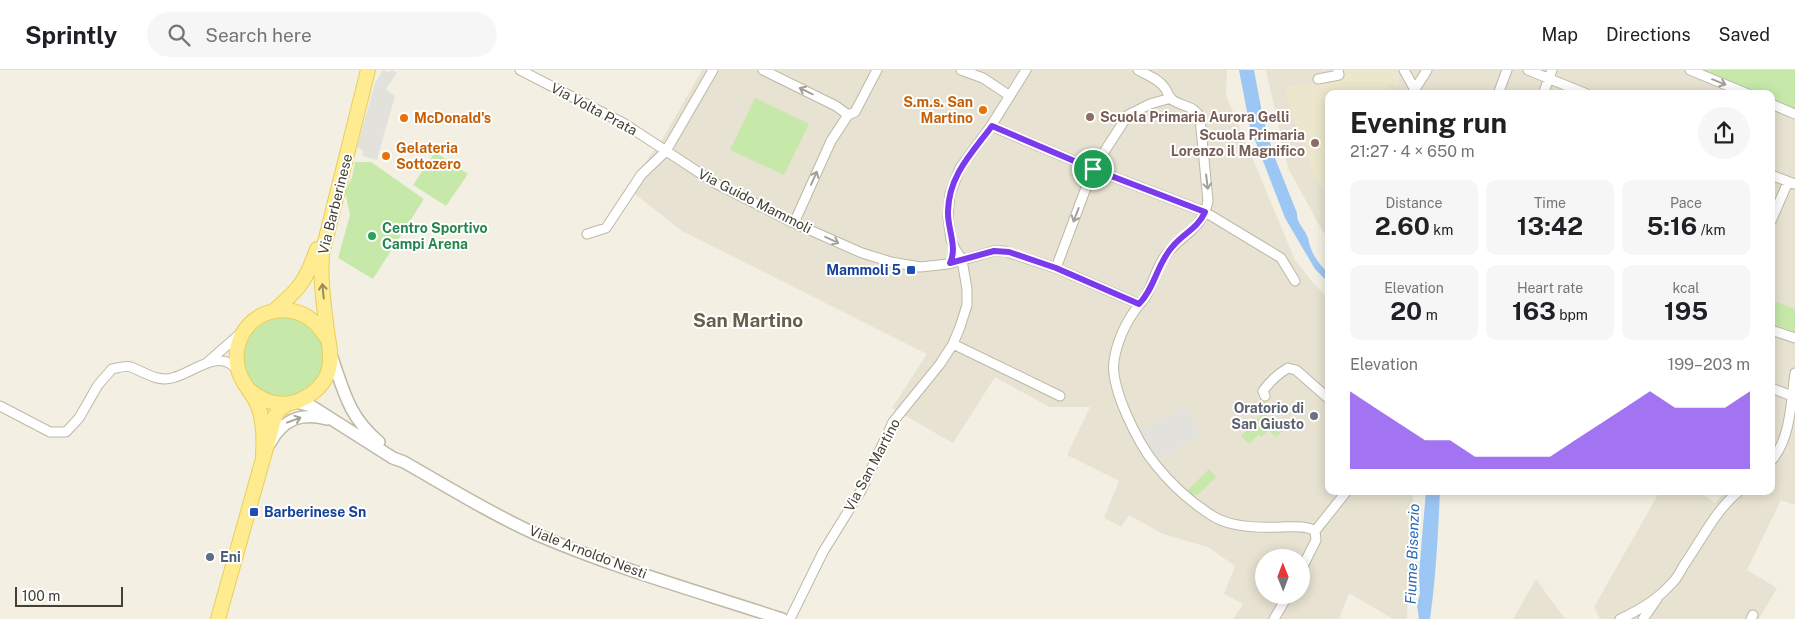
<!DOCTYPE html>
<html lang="en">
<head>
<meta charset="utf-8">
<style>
  body { margin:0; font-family:"Public Sans",sans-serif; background:#f6f6f6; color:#202124; height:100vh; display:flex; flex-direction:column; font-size:19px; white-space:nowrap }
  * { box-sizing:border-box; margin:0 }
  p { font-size:16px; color:#757577 }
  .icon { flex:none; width:28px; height:28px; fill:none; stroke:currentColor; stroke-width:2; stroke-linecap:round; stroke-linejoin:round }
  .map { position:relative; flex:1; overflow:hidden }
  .side { position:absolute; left:1325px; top:20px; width:450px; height:405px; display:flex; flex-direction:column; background:#fff; border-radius:10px; box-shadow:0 2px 12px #0003 }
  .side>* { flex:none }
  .needle { width:32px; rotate:359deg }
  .controls { position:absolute; left:1255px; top:479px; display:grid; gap:10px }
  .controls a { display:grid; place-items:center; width:55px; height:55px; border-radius:50%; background:#fff; box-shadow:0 2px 12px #0003; font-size:25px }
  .scale { position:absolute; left:15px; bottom:12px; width:108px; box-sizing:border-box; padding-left:5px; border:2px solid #454033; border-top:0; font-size:14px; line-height:18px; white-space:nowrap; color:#454033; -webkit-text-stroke:4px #fff; paint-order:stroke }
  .pin { position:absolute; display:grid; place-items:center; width:42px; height:42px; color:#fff; margin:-21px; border:2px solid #fff; border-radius:50%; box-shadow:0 1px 5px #0007 }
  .round { display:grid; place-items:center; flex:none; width:52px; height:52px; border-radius:26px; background:#f6f6f6 }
  .summary { display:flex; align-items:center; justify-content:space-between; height:85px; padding:0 25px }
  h1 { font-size:28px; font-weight:700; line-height:38px }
  .figures { display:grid; grid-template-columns:repeat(3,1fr); gap:8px; height:85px; padding:5px 25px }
  .figures div { display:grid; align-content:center; border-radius:10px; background:#f6f6f6; text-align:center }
  .figures b { font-size:25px; font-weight:700 }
  .figures small { font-size:14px; font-weight:400 }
  .figures p { font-size:14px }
  .chart { height:140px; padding:10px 25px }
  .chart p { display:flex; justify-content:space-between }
  .chart svg { width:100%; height:90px; margin-top:5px; fill:#7c3aed; opacity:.7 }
  header { display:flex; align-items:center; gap:30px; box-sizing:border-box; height:70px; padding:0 25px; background:#fff; border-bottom:1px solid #e0e0e0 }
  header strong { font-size:24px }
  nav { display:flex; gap:28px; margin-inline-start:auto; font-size:18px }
  .search { width:350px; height:45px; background:#f6f6f6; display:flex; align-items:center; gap:12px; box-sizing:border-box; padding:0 18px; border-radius:28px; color:#757577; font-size:19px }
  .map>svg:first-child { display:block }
  .residential { fill:#e7e2d1; fill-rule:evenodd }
  .education { fill:#ece7cc }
  .green { fill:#c6e9aa }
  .parking { fill:#e3e1dc }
  .water { fill:#9cc6f3 }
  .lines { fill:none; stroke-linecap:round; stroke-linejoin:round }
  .minor-casing { stroke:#beb8a6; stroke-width:11 }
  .tertiary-casing { stroke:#beb8a6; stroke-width:14 }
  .primary-casing { stroke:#e8ce5c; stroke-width:16 }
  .minor { stroke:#fff; stroke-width:9 }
  .tertiary { stroke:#fff; stroke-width:11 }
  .primary { stroke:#ffec90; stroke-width:14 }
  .oneway { stroke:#a2a099 }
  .oneway2 { stroke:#998d5d }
  .route-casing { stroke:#fff; stroke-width:10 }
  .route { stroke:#7c3aed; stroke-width:6 }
  .food-dot { fill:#e8710a; stroke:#fff; stroke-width:2 }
  .education-dot { fill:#8d6e63; stroke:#fff; stroke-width:2 }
  .leisure-dot { fill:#2e9e5b; stroke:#fff; stroke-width:2 }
  .transit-dot { fill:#1a4fb4; stroke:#fff; stroke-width:2 }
  .worship-dot { fill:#6b7280; stroke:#fff; stroke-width:2 }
  .service-dot { fill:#5c6f8a; stroke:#fff; stroke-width:2 }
  .labels { text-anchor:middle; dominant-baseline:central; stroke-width:4; stroke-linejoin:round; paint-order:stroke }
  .food-label { font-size:14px; font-weight:bold; fill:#c56008; stroke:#fff; text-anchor:start }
  .street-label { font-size:14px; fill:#454033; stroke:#fff }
  .education-label { font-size:14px; font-weight:bold; fill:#785e54; stroke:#fff; text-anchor:start }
  .leisure-label { font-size:14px; font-weight:bold; fill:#27864d; stroke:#fff; text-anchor:start }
  .transit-label { font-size:14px; font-weight:bold; fill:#164399; stroke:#fff; text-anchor:end }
  .worship-label { font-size:14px; font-weight:bold; fill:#5b616d; stroke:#fff; text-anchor:end }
  .service-label { font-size:14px; font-weight:bold; fill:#4e5e75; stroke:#fff; text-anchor:start }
  .water-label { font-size:15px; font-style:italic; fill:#296ab4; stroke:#fff }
  .district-label { font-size:19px; font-weight:bold; fill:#685f4a; stroke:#fff }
</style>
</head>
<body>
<header>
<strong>Sprintly</strong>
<div class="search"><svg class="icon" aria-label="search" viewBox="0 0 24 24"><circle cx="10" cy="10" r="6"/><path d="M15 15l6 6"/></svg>Search here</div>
<nav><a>Map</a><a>Directions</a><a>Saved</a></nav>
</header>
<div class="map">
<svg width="1795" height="549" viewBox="0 0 1795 549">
  <rect width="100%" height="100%" fill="#f3f0e3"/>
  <path class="residential" d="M702 0H1227L1226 25 1295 190 1313 213 1329 229V421H1413L1407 549H1393L1349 523 1339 549H1233L1243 534 1224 524 1235 496 1208 477 1163 464 1129 445 1121 457 1104 448 1119 411 1067 385 1090 337H1049L995 307 953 373 892 338 927 284 682 161 626 117 662 70ZM1264 488H1301V525H1264Z
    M1266 0H1795V435L1781 430 1747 500 1777 518 1759 549H1600L1594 537 1660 421H1698L1715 433 1726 421H1771V360L1773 355 1771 354V24H1329V167L1323 162 1288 98Z
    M1536 509 1565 549H1513Z"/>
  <path class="education" d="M1343 0H1399V17L1389 13 1384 24H1329V129L1316 109 1306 86 1289 33 1286 17 1344 8Z"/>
  <path class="green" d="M1703 0H1795V40L1771 30V24H1758Z
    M755 28 809 54 784 105 730 80Z
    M435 82 468 104 446 136 413 115Z
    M355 92H371L424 129 373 209 338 188 350 145 345 122 352 107Z
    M1771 230 1795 239V262L1771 254Z
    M242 287a41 41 0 1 1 82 0a41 41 0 1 1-82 0Z
    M1264 329 1270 338 1267 344 1270 350 1278 352 1285 360 1275 367 1269 360 1261 367 1259 364 1249 374 1241 366 1263 343 1256 337Z
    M1209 399 1216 407 1199 424 1197 425 1195 424 1192 427 1187 421Z"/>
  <path class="parking" d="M383 0 388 2 393 0 397 3 386 19 395 26 377 90 363 86V81L357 77 375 13Z
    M1186 338 1201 366 1155 390 1140 361Z"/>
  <path class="water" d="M1239 0H1254L1263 48 1273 83 1297 143C1296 153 1305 159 1308 168 1309 171 1309 174 1310 176 1313 186 1321 197 1329 203V213L1315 199 1285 148 1250 57Z
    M1426 421H1440C1438 464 1436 506 1430 549H1419L1417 535 1420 523 1419 504Z"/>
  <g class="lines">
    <defs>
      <path id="minor" d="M520 0 625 54 715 113 794 153 862 183 891 192 920 197 948 194 994 181H1004L1056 198 1139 234
        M763 0 836 36 848 45
        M961 0 983 8 1010 26
        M1138 0C1147 5 1159 9 1165 18 1168 23 1169 28 1174 31 1184 37 1195 36 1200 48L1208 131C1203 161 1177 166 1163 189 1156 200 1153 213 1147 224 1145 229 1141 232 1138 236 1126 252 1117 271 1114 291 1110 318 1138 373 1155 394 1170 413 1191 432 1211 445 1230 458 1260 458 1281 457 1292 457 1306 455 1315 461
        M1404 0 1414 18
        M1528 0 1587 24
        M1690 0 1748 24
        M1318 9 1339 5 1338 0
        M1412 24 1427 0
        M1498 24 1507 0
        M1543 24 1552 0
        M1771 34 1795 44
        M991 56 1093 99 1205 142 1281 188 1295 211
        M1771 105 1795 114
        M1771 151 1788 112
        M794 153 831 71 848 45 855 42 877 0
        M587 164 606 158 641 105 666 81 713 0
        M1056 198 1093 99 1128 45 1150 34 1171 28
        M1771 260 1795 268
        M953 274 1060 326
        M209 291 241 263
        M1771 318 1792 326
        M1265 326 1263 321C1270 311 1278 304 1288 298L1296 300 1329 329
        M0 336 50 362H66L79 348 98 315 112 299C118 298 126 295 131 297 144 302 157 312 172 308 194 303 219 276 238 301
        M1771 391C1791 369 1791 331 1795 303
        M1315 461 1347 421
        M1301 500 1316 470 1315 461
        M790 549 823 482 862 419 893 352 940 294 953 274 960 257 967 235V219L962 190 955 179 951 170 948 147 950 124 960 98 991 56 1026 0
        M1274 549 1288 525
        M1620 549C1638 541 1658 529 1671 514 1677 509 1680 502 1684 495 1702 469 1715 441 1739 421
        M1643 549 1657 529
        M1751 549 1753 545"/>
      <path id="tertiary" d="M331 285C344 321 348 346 379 372
        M296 332 311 336 393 388 404 392C448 417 491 444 538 465 617 499 700 522 782 549
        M270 373C283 349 301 342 327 349"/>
      <path id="primary" d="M275 240C300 218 306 211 317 179
        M248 319C262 331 280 338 298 331 312 325 325 315 329 299 332 286 329 274 327 261 324 236 320 210 322 184L368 0
        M263 385C264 369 264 351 258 336 253 323 241 313 238 299 230 265 257 235 292 241 309 244 318 255 327 268
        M218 549 275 346 279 340 287 334"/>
    </defs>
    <use href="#minor" class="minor-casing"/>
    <use href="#tertiary" class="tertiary-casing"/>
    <use href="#primary" class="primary-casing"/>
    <use href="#minor" class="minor"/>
    <use href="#tertiary" class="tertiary"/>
    <use href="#primary" class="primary"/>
  </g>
  <defs><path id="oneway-shaft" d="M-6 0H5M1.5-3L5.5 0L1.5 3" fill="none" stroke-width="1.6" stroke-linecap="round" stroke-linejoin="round" transform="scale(1.25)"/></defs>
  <g class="oneway">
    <use href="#oneway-shaft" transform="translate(1719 12) rotate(22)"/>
    <use href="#oneway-shaft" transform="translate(806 21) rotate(-154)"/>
    <use href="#oneway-shaft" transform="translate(814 108) rotate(-66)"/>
    <use href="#oneway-shaft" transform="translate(1207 112) rotate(83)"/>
    <use href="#oneway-shaft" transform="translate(1076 145) rotate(111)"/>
    <use href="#oneway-shaft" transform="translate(832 170) rotate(25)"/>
    <use href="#oneway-shaft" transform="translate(294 350) rotate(-20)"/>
  </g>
  <use class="oneway2" href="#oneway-shaft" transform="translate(323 221) rotate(-96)"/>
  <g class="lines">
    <defs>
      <path id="route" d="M992 56 1093 99 1205 142C1198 158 1184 163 1173 176 1157 193 1155 218 1139 234L1056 198 1009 182 994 181 950 193C958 177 947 158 948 141 949 105 972 83 992 56Z"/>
    </defs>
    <use href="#route" class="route-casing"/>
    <use href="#route" class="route"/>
  </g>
  <g class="food-dot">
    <circle cx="983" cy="40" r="5"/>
    <circle cx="404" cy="48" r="5"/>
    <circle cx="386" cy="86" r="5"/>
  </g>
  <g class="education-dot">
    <circle cx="1090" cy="47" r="5"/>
    <circle cx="1315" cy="73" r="5"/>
  </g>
  <circle class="leisure-dot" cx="372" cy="166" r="5"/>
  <g class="transit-dot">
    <rect x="906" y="195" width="10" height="10" rx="2.5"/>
    <rect x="249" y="437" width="10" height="10" rx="2.5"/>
  </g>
  <circle class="worship-dot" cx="1314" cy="346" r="5"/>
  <circle class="service-dot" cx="210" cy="487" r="5"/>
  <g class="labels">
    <g class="food-label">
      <text x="973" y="32" text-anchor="end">S.m.s. San<tspan x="973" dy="16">Martino</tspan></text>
      <text x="414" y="48">McDonald's</text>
      <text x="396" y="78">Gelateria<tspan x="396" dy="16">Sottozero</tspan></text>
    </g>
    <g class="street-label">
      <text transform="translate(594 39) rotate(28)">Via Volta Prata</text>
      <text transform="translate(755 131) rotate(27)">Via Guido Mammoli</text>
      <text transform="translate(335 134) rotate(-76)">Via Barberinese</text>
      <text transform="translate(872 395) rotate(-62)">Via San Martino</text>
      <text transform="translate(588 482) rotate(21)">Viale Arnoldo Nesti</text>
    </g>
    <g class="education-label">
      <text x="1100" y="47">Scuola Primaria Aurora Gelli</text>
      <text x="1305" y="65" text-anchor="end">Scuola Primaria<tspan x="1305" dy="16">Lorenzo il Magnifico</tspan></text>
    </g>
    <g class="leisure-label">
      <text x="382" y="158">Centro Sportivo<tspan x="382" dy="16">Campi Arena</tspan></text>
    </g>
    <g class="transit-label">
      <text x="901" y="200">Mammoli 5</text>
      <text x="264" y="442" text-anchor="start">Barberinese Sn</text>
    </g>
    <g class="worship-label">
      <text x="1304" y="338">Oratorio di<tspan x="1304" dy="16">San Giusto</tspan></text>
    </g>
    <g class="service-label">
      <text x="220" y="487">Eni</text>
    </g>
    <g class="water-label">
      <text transform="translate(1412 484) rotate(-88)">Fiume Bisenzio</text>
    </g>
    <g class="district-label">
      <text x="748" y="250">San Martino</text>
    </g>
  </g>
</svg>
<div class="controls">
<a><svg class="needle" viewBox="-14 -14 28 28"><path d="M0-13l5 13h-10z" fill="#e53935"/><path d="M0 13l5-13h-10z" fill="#757577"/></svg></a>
</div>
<div class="scale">100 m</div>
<div class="pin" style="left:1093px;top:99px;background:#1e9e55"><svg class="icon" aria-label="arrive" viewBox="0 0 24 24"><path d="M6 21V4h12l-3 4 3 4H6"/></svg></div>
<section class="side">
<div class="summary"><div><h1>Evening run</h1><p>21:27 · 4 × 650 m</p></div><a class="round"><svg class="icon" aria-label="share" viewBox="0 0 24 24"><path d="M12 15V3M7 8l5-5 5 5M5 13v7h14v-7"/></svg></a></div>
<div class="figures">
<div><p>Distance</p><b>2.60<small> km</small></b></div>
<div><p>Time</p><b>13:42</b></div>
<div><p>Pace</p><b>5:16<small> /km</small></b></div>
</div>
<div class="figures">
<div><p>Elevation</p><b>20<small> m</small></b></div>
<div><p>Heart rate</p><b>163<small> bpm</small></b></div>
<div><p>kcal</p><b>195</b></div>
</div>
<div class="chart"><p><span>Elevation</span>199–203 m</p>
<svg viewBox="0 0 160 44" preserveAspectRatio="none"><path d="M0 44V6L10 14L20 22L30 30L40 30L50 38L60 38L70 38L80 38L90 30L100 22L110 14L120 6L130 14L140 14L150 14L160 6V44z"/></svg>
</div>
</section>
</div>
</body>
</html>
